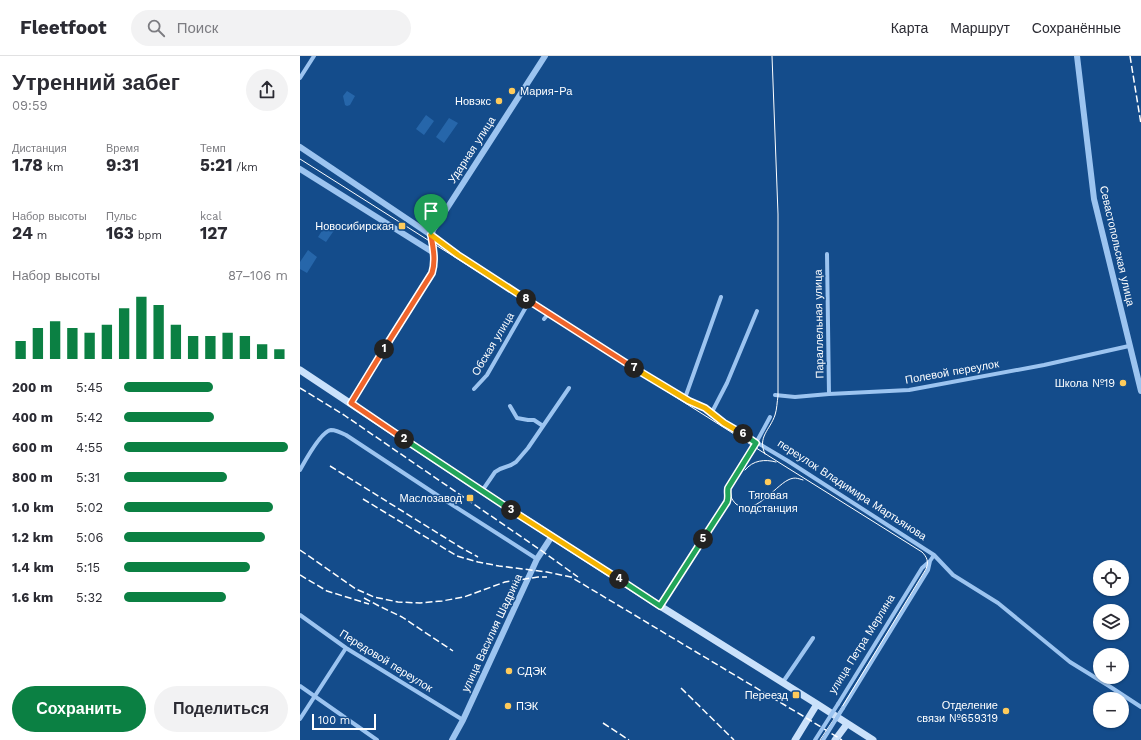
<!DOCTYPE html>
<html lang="ru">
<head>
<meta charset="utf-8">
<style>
  body { margin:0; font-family:"Work Sans",sans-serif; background:#f2f2f3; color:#2b2b33; height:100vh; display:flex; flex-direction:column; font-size:15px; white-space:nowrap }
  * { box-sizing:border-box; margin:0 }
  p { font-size:13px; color:#7c7c81 }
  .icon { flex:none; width:22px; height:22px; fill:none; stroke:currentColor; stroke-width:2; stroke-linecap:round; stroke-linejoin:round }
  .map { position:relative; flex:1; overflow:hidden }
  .details { display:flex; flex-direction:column; background:#fff; width:300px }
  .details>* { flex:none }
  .controls { position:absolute; left:793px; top:504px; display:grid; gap:8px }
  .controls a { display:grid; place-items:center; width:36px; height:36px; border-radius:50%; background:#fff; box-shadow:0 1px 3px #0004; font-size:20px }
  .scale { position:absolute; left:12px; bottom:10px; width:64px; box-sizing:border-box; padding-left:4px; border:2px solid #fff; border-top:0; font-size:11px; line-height:14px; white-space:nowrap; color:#fff; -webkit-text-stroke:3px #144c8b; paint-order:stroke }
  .pin { position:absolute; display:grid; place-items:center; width:34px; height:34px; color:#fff; margin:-41px -17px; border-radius:50% 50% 50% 0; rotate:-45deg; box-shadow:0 0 4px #0007 }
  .pin .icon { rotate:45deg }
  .km { position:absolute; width:20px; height:20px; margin:-10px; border-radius:50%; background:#222; color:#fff; font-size:11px; line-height:20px; text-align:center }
  .round { display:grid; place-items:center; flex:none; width:42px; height:42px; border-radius:21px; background:#f2f2f3 }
  .headline { display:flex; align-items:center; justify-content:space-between; height:68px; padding:0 12px }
  h1 { font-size:22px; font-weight:700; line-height:30px }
  .figures { display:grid; grid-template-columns:repeat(3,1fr); gap:6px; height:68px; padding:4px 12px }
  .figures div { display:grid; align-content:center }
  .figures b { font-size:17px; font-weight:700 }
  .figures small { font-size:11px; font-weight:400 }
  .figures p { font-size:11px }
  .chart { height:112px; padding:8px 12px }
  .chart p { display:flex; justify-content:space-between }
  .chart svg { width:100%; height:72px; margin-top:4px; stroke:#0b8043; stroke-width:6 }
  .button { display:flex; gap:8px; margin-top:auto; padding:8px 12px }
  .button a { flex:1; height:46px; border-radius:24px; background:#0b8043; color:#fff; font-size:16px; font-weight:700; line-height:46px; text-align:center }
  .button a+a { background:#f2f2f3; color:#2b2b33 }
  ul { padding:0 12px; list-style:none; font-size:13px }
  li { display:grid; grid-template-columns:64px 48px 1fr; align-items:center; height:30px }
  li i { height:10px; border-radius:5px; background:#0b8043 }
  header { display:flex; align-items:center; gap:24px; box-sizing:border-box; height:56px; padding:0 20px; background:#fff; border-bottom:1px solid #e1e1e2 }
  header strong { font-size:19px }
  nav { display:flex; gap:22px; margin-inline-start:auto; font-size:14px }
  .search { width:280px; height:36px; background:#f2f2f3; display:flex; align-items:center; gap:10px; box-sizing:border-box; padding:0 14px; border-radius:22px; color:#7c7c81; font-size:15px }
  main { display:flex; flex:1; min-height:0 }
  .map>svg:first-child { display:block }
  .green { fill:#2666aa }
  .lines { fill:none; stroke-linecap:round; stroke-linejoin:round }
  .minor { stroke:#9cc4f0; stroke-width:4 }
  .tertiary { stroke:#9cc4f0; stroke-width:6 }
  .secondary { stroke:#cae1fb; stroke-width:7 }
  .tram { stroke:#fff; stroke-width:1 }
  .rail { stroke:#fff; stroke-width:1.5; stroke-dasharray:7 3; stroke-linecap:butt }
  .minor-bridge { stroke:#9cc4f0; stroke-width:4 }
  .split-1-casing { stroke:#fff; stroke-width:8 }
  .split-2-casing { stroke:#fff; stroke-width:8 }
  .split-3-casing { stroke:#fff; stroke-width:8 }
  .split-4-casing { stroke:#fff; stroke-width:8 }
  .split-5-casing { stroke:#fff; stroke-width:8 }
  .split-6-casing { stroke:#fff; stroke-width:8 }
  .split-7-casing { stroke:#fff; stroke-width:8 }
  .split-8-casing { stroke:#fff; stroke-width:8 }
  .split-9-casing { stroke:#fff; stroke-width:8 }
  .split-1 { stroke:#f0652b; stroke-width:5 }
  .split-2 { stroke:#f0652b; stroke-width:5 }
  .split-3 { stroke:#22a559; stroke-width:5 }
  .split-4 { stroke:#f5b400; stroke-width:5 }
  .split-5 { stroke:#22a559; stroke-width:5 }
  .split-6 { stroke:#22a559; stroke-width:5 }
  .split-7 { stroke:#f5b400; stroke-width:5 }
  .split-8 { stroke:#f0652b; stroke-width:5 }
  .split-9 { stroke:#f5b400; stroke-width:5 }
  .poi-dot { fill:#ffcb5b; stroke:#144c8b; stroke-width:1.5 }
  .labels { text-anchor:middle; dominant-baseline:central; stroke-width:3; stroke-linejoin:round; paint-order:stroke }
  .poi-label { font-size:11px; fill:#fff; stroke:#144c8b; text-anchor:end }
  .street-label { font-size:11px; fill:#fff; stroke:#144c8b }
</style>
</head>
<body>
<header>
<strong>Fleetfoot</strong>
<div class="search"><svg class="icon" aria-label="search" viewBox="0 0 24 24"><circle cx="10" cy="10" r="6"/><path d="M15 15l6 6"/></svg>Поиск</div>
<nav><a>Карта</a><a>Маршрут</a><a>Сохранённые</a></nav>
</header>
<main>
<section class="details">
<div class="headline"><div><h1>Утренний забег</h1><p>09:59</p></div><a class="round"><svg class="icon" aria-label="share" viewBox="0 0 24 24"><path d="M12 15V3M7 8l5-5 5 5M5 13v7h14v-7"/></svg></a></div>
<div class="figures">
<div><p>Дистанция</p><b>1.78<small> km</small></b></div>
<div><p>Время</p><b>9:31</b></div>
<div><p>Темп</p><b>5:21<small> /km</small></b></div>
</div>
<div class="figures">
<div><p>Набор высоты</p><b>24<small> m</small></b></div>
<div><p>Пульс</p><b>163<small> bpm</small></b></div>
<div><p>kcal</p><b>127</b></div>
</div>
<div class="chart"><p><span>Набор высоты</span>87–106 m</p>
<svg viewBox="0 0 160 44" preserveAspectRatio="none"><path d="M5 44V33M15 44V25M25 44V21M35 44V25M45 44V28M55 44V23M65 44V13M75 44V6M85 44V11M95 44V23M105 44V30M115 44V30M125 44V28M135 44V30M145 44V35M155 44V38"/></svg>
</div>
<ul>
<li><b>200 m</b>5:45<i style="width:54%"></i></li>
<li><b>400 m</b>5:42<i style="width:55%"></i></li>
<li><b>600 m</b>4:55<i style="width:100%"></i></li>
<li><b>800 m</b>5:31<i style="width:63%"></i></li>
<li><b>1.0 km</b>5:02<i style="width:91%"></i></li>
<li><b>1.2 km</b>5:06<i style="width:86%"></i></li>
<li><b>1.4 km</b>5:15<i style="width:77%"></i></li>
<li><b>1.6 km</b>5:32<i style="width:62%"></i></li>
</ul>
<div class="button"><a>Сохранить</a><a>Поделиться</a></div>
</section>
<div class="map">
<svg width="841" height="684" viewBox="0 0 841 684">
  <rect width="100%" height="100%" fill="#144c8b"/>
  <path class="green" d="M47 35 55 40 50 49 47 50 45 49 43 40Z
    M126 59 134 65 124 79 116 73Z
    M149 62 158 67 144 87 136 81Z
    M27 167 35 173 26 186 18 181Z
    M8 194 17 201 7 217 0 213V206Z"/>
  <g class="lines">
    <path class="minor" d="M0 22 14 0
      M131 179 158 199 338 314 389 345 405 352 424 367 488 405 634 499 653 519 698 547 770 606 809 630 841 651
      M527 198 529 338
      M244 263 249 257
      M174 333 187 319 226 251
      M475 339 495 341 529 338 609 334 744 309 829 290
      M385 342 421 241
      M210 350 217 362 228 364H234L243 370
      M412 356 427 327 457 255
      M0 414C5 405 21 375 31 374 35 374 42 377 46 379L140 441 237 503
      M182 435 195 416 200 413 211 409 216 406 228 392 269 332
      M360 550 427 446C429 440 426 435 429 429L456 387 470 361
      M0 559 46 592 163 664
      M483 626 513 582
      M0 630 77 684
      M538 648 622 512 630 505 634 499
      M543 652 628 514 630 505
      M0 663 46 592"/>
    <path class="tertiary" d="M777 0 794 143 841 335
      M0 91 131 179
      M0 113 134 197
      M51 347 132 217C134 211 135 203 134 197 134 189 130 182 133 174L245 0
      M152 684 163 664 237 503 252 480"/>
    <path class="secondary" d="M0 314 182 435 360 550 517 648 573 684
      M495 684 517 648
      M535 684 547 668"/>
    <path class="tram" d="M0 103 483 409 622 496C627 501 629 506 626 513L542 651 520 684
      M459 388 431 431C429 438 431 443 436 448 453 462 474 431 488 424 494 421 497 422 503 424
      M465 398C457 381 470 374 475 359 477 353 477 346 478 340V158L472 0
      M445 414C453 404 465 403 476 406"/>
    <path class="rail" d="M830 0 841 68
      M0 332 44 359 242 495 278 521
      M30 410 160 491 178 501
      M63 443 157 500 178 506 199 510 247 516 271 521 508 663 542 684
      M0 494 56 533 74 541 98 546 120 547 142 545 164 541 205 526 238 521H247
      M0 519 27 535 69 548
      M64 542 79 550 102 561 153 595
      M381 632 434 684
      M303 667 329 684"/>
    <path class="minor-bridge" d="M515 684 538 648
      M523 684 543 652"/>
  </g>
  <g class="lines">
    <defs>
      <path id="split-1" d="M84 293 132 217C136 204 133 192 131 179"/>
      <path id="split-2" d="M84 293 51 347 104 383"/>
      <path id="split-3" d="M104 383 211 454"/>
      <path id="split-4" d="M211 454 319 523"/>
      <path id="split-5" d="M319 523 360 550 403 483"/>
      <path id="split-6" d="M403 483 427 446C429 441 427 437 428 432L456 387 443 378"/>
      <path id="split-7" d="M334 312 389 345 405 352 424 367 443 378"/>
      <path id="split-8" d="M226 243 334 312"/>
      <path id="split-9" d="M131 179 158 199 226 243"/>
    </defs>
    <use href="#split-1" class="split-1-casing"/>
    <use href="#split-2" class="split-2-casing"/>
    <use href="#split-3" class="split-3-casing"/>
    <use href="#split-4" class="split-4-casing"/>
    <use href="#split-5" class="split-5-casing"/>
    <use href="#split-6" class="split-6-casing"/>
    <use href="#split-7" class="split-7-casing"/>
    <use href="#split-8" class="split-8-casing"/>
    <use href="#split-9" class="split-9-casing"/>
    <use href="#split-1" class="split-1"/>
    <use href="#split-2" class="split-2"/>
    <use href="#split-3" class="split-3"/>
    <use href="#split-4" class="split-4"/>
    <use href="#split-5" class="split-5"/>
    <use href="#split-6" class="split-6"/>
    <use href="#split-7" class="split-7"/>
    <use href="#split-8" class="split-8"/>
    <use href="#split-9" class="split-9"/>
  </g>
  <g class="poi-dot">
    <circle cx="212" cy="35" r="4"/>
    <circle cx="199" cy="45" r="4"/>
    <rect x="98" y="166" width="8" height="8" rx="2"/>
    <circle cx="823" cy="327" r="4"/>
    <circle cx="468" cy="426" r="4"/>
    <rect x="166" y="438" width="8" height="8" rx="2"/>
    <circle cx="209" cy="615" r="4"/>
    <rect x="492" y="635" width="8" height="8" rx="2"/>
    <circle cx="208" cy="650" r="4"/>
    <circle cx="706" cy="655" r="4"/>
  </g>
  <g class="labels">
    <g class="poi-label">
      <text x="220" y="35" text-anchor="start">Мария-Ра</text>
      <text x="191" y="45">Новэкс</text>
      <text x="94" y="170">Новосибирская</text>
      <text x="815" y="327">Школа №19</text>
      <text x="468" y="439" text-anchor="middle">Тяговая<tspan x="468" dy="13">подстанция</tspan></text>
      <text x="162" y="442">Маслозавод</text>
      <text x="217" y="615" text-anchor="start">СДЭК</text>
      <text x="488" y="639">Переезд</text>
      <text x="698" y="649">Отделение<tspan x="698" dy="13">связи №659319</tspan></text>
      <text x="216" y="650" text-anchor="start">ПЭК</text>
    </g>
    <g class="street-label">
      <text transform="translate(172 94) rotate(-57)">Ударная улица</text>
      <text transform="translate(817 190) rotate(77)">Севастопольская улица</text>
      <text transform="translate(519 268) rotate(-91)">Параллельная улица</text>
      <text transform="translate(193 288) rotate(-59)">Обская улица</text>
      <text transform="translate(652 316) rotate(-10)">Полевой переулок</text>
      <text transform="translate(552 434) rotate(33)">переулок Владимира Мартьянова</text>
      <text transform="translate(192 577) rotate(-65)">улица Василия Шадрина</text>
      <text transform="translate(562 588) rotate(-58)">улица Петра Мерлина</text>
      <text transform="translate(86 605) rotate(32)">Передовой переулок</text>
    </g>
  </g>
</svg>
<div class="controls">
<a><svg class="icon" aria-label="locate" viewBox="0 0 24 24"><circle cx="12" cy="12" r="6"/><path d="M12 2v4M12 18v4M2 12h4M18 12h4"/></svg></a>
<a><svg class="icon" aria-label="layers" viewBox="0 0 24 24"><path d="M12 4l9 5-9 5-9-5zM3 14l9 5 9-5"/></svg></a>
<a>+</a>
<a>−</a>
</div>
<div class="scale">100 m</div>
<div class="pin" style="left:131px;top:179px;background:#1e9e55"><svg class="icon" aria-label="arrive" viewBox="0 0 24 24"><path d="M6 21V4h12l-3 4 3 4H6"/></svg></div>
<b class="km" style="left:84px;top:293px">1</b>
<b class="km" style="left:104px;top:383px">2</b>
<b class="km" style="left:211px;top:454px">3</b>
<b class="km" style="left:319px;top:523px">4</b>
<b class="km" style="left:403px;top:483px">5</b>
<b class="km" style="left:443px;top:378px">6</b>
<b class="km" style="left:334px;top:312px">7</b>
<b class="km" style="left:226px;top:243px">8</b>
</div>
</main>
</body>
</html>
